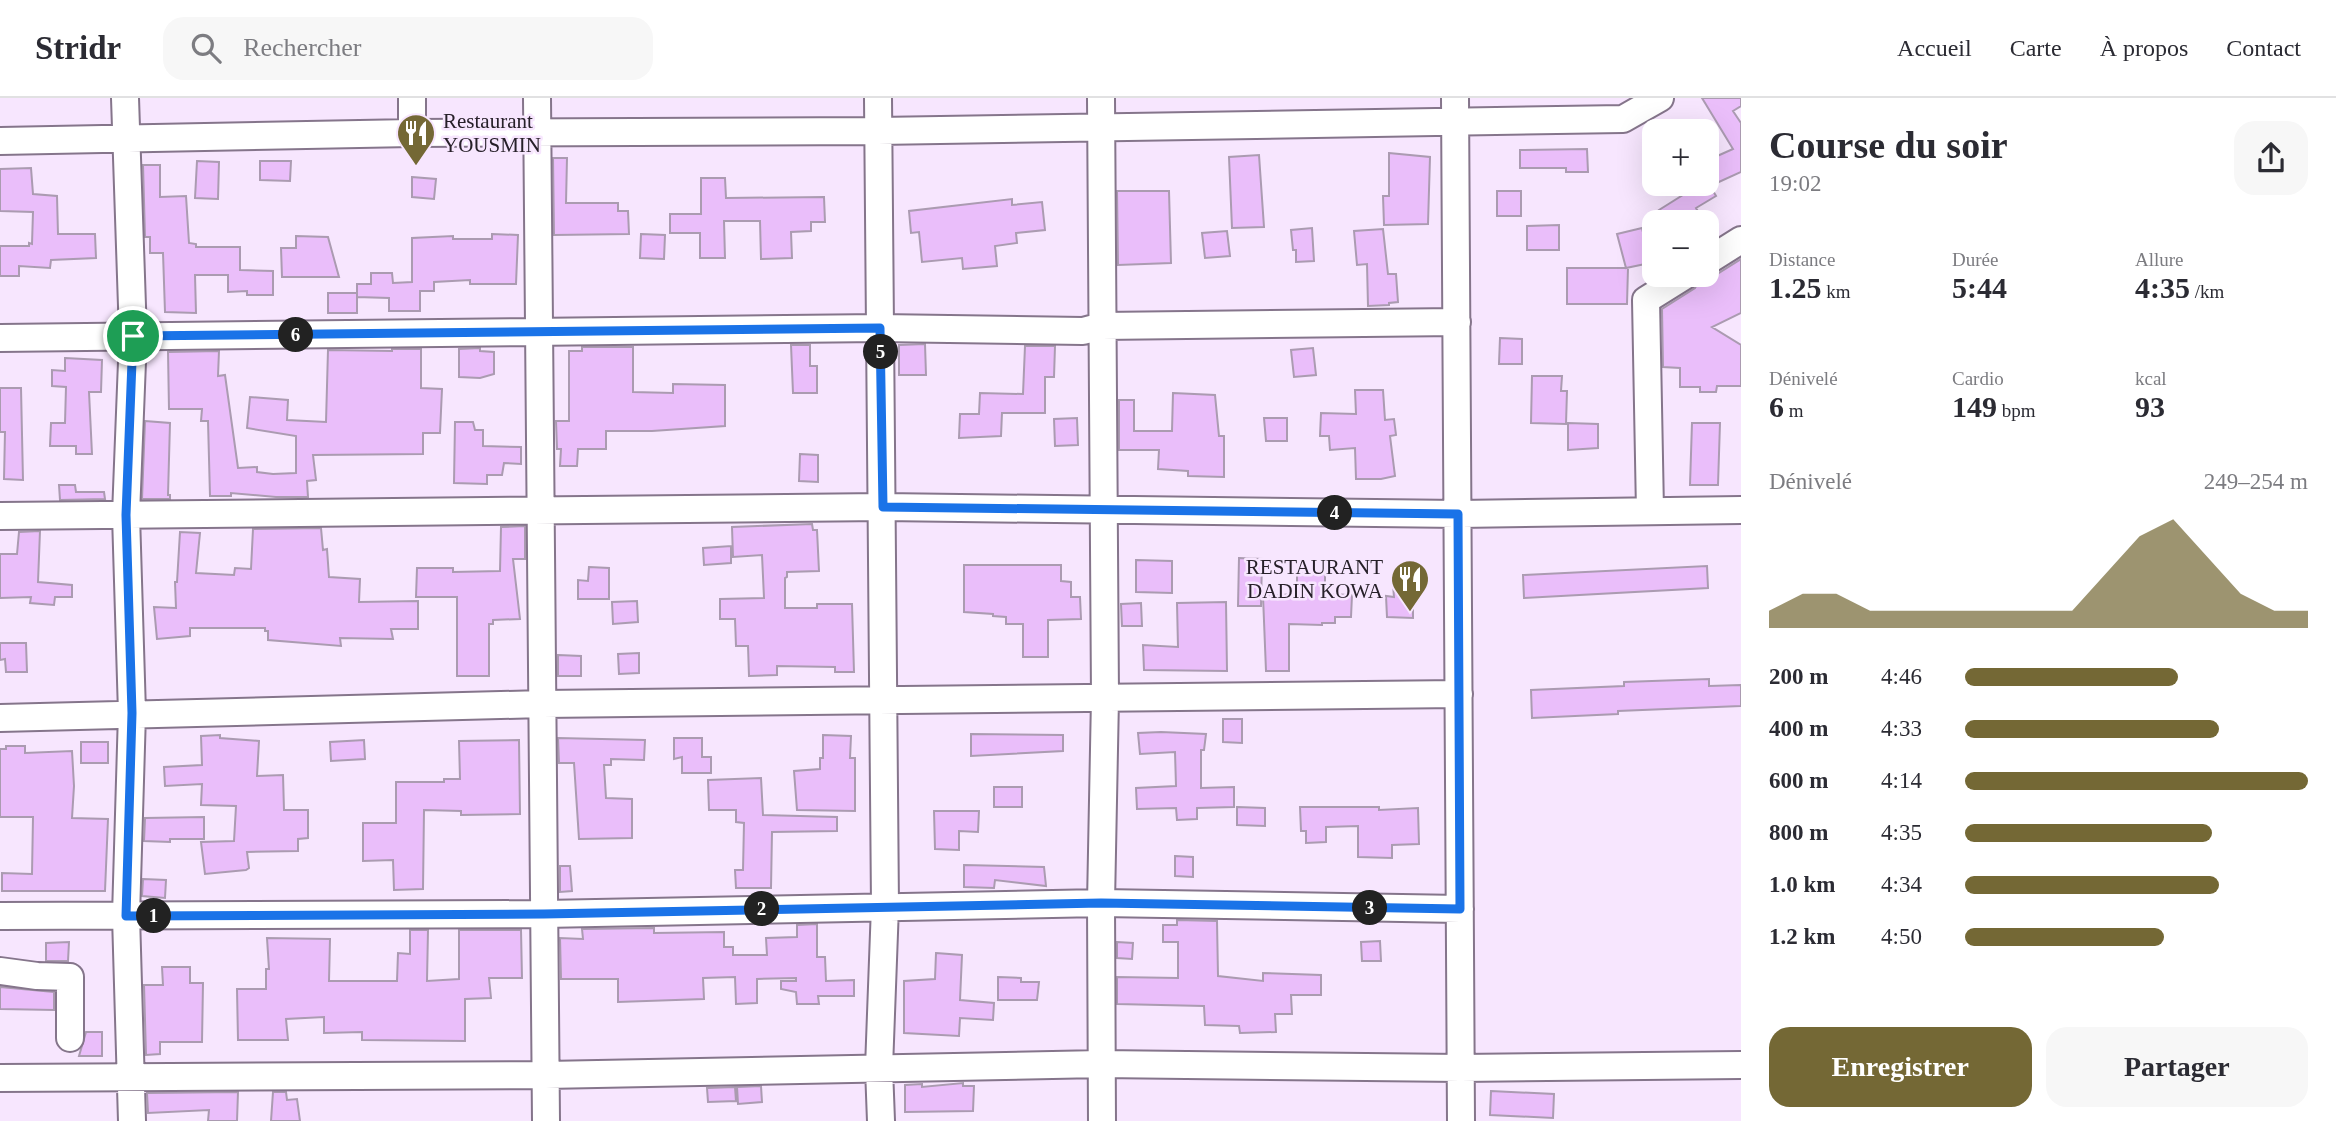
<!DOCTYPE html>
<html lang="fr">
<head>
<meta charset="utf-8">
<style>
  body { margin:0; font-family:Georgia,serif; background:#f7f7f7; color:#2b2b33; height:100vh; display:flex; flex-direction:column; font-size:26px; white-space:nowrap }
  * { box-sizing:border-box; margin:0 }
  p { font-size:23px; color:#7c7c81 }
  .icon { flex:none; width:38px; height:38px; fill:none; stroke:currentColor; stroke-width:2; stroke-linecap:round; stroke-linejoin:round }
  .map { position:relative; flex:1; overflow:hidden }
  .details { display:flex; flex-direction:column; background:#fff; width:595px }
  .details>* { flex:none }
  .tools { position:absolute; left:1642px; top:21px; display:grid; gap:14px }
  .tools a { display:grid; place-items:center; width:77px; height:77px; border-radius:14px; background:#fff; box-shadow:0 7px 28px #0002; font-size:35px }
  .pin { position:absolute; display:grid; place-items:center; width:60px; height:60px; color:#fff; margin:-30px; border:4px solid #fff; border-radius:50%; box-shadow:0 2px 7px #0007 }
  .km { position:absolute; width:35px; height:35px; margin:-18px; border-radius:50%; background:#222; color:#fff; font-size:19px; line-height:35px; text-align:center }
  .round { display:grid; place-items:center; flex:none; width:74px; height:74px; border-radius:21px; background:#f7f7f7 }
  .overview { display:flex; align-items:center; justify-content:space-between; height:119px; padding:0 28px }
  h1 { font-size:38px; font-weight:600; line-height:52px }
  .stats { display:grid; grid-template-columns:repeat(3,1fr); gap:10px; height:119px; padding:7px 28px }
  .stats div { display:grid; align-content:center }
  .stats b { font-size:30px; font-weight:600 }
  .stats small { font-size:19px; font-weight:400 }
  .stats p { font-size:19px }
  .chart { height:196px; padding:14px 28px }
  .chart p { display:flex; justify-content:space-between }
  .chart svg { width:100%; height:126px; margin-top:7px; fill:#746835; opacity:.7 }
  .cta { display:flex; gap:14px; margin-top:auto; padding:14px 28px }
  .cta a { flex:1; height:80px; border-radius:21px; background:#746835; color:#fff; font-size:28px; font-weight:600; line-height:80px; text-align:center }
  .cta a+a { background:#f7f7f7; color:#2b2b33 }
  ul { padding:0 28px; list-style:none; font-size:23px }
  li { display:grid; grid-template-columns:112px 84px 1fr; align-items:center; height:52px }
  li i { height:18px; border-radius:9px; background:#746835 }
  header { display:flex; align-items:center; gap:42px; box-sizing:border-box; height:98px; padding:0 35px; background:#fff; border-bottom:2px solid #e1e1e2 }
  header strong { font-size:33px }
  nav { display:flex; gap:38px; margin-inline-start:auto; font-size:24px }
  .search { width:490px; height:63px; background:#f7f7f7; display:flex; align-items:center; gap:18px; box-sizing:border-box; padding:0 24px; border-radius:21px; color:#7c7c81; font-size:26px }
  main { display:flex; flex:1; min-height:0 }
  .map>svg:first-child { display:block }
  .building { fill:#eabefa; stroke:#ab9bb1; stroke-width:2 }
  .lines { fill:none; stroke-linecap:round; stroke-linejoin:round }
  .minor-casing { stroke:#85758b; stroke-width:30 }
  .minor { stroke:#fff; stroke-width:26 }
  .route-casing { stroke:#fff; stroke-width:14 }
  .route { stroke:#1a73e8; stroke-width:9 }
  .labels { text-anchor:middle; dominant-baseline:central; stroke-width:5; stroke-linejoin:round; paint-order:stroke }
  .poi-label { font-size:21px; fill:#272029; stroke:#f7e6fe; text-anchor:start }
</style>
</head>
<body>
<header>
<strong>Stridr</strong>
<div class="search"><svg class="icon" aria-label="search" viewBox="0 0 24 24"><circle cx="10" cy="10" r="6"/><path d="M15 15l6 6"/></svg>Rechercher</div>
<nav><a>Accueil</a><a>Carte</a><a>À propos</a><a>Contact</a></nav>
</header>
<main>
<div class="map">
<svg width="1741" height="1023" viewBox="0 0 1741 1023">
  <rect width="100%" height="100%" fill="#f7e6fe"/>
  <path class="building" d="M1702 0H1741V8L1733 13 1741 25V74L1710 88 1716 98 1696 110 1704 124H1667L1659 112 1686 95 1679 86H1706V63L1733 51Z
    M1587 51 1588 74H1566V70H1520V52Z
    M1389 55 1430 59 1428 126 1384 127 1383 98H1389Z
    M1259 57 1264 129 1232 130 1229 59Z
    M553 60H567L566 105H618V113H628L629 136 554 137Z
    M197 63 219 64 218 101 195 100Z
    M260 63H291L290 83 260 82Z
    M143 67H160V99L186 98 189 145 196 146V149H240V172L273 173V197H247V193L228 194V177H195L196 215 165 214 163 155H150V139H145Z
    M31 70 33 96 57 98 58 136H95L96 160 51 162 50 170 19 168V178H0V148H29V145L32 146 33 114 0 113V71Z
    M412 79 436 81 434 101 412 99Z
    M701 80H725L726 100 824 99 825 124H811V133L791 134 792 160 761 161 760 123H724L725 160H700V135H670V116H701Z
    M1117 93H1169L1171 165 1118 167Z
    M1497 93H1521V118H1497Z
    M1012 101V107L1042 104 1045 132 1016 135 1017 145 995 148 997 168 963 171 962 160 922 164 919 134 911 135 909 113Z
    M1559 127V152H1527V128Z
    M1312 130 1314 163 1296 164V152H1293L1291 132Z
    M1642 130 1650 165 1626 170 1617 136Z
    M1383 131 1388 176H1396L1398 204 1389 205V207L1368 208 1367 166 1357 167 1354 133Z
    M1227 133 1230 158 1205 160 1202 135Z
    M492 136 518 137 516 186H470V182L434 184V193H420V213H389V200L357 199V186H371V175H392L393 185 412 184V140L453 138V141H492Z
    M641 136 665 137 664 161 640 160Z
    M296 138 328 139 339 179H282L281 150H296Z
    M1741 161V215L1712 229 1741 247V288H1717L1716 294H1700V289H1680V270L1663 269 1662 211 1695 190 1701 179 1714 178Z
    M1567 170H1628L1627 206H1567Z
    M328 195H357V215H328Z
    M1500 240 1522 241V266H1499Z
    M925 246 926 277H899V247Z
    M791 247H810V268H817V295H793Z
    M1025 248H1055L1054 279H1045V315H1002L1001 338 959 340 960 316H979L980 295 1023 296Z
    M582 249H633V294L673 295V286L725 287V328L652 333H606V351H578L577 368H560L561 351H557L556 323H569V253H582Z
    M480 250V253L494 254V276L480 280 459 279V251Z
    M1313 250 1316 277 1294 279 1291 252Z
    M392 251H421V290L442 291 440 335H423V356L313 357 316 382 307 383 308 399H276L231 395V398H210L208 323H201L202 311H169L168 254 219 253 218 278 225 277 238 370 257 369V374L273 376 296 375V338L247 330 250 299 288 302 287 322 326 324 328 252 392 253Z
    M65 260 102 262 101 294H89L92 356H76V348H50L51 325H65L66 289 52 288V272L65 273Z
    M1532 278H1562L1561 293H1567L1566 326 1531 325Z
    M0 290H21L23 382 4 381 5 334H0Z
    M1355 292H1383L1385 322 1394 321 1396 337 1390 338 1395 378 1381 381H1356L1355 350 1330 352 1329 338H1320L1321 315 1356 316Z
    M1173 295 1215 297 1219 338H1224V379L1188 378V373L1158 371 1159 352H1119V302H1134V333H1172Z
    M1077 320 1078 347 1055 348 1054 321Z
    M1264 320H1287V343H1266Z
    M145 323 170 325 168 397H170V401H142Z
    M455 324H473L475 332H483V348L521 349V366L504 365 502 377H487V386L454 385Z
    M1568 325 1598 326V350L1568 352Z
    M1692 325H1720L1718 387H1690Z
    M800 356 818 357V384L799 383Z
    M59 387H75L76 394H104L105 401 60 402Z
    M812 426 813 432H817L819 473 787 474V479L785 480V510H817V506H852L854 574H835V569L777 568V577L749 578 748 548H736L735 521H720V501L764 500 762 457 733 459 732 429Z
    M525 428V461H513L520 521 493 522V526H489V578H457V499H416L417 470H453V474L500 473 501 429Z
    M321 430 323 452 327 451 329 479 360 481 359 504 418 503V531H391L393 541 340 540 341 548 268 542V533H265V530H190V538L157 541 154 509 176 510 175 484H177L180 434 200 435 196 475 234 477 235 470 251 471 253 431Z
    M40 433 38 484 72 487V499H55L54 507 30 505 31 499 0 500V456H17L19 434Z
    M731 448V465L704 467 703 450Z
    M1239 460 1262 461 1261 508H1238Z
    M1136 462 1172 463V495L1136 494Z
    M964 467H1061V483L1071 484V499H1080L1081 521 1048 522V559H1023V526H1006V519L993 518V516L964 514Z
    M1707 468 1708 490 1524 500 1523 477Z
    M589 469 609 470V501H578V482L588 483Z
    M1297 475H1325V496L1352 497 1351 519H1335V525H1322V527L1289 526V573H1266L1263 498 1297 496Z
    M1393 487H1413V520L1387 519 1386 498 1394 499Z
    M637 503 638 524 613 526 612 504Z
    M1226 504 1227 573 1144 572 1143 547 1178 549 1177 505Z
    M1141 505 1142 528H1122L1121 506Z
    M0 545H26L27 574H6L5 561 0 562Z
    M639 555V575L619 576 618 556Z
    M558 557 581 558V578H558Z
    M1709 581V588L1741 587V608L1618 613V616L1532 620 1531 592 1624 588V584Z
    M1223 621H1242V645L1223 644Z
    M1161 634 1206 636 1204 652H1201V690L1234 689V709L1197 710V721L1177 722 1176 710 1137 711 1136 690 1176 688 1175 654 1140 656 1138 635Z
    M971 636 1063 637V653L971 658Z
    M220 637V640L259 643 257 678 283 677 284 712H308V740L298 741V753L247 754 249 770 246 772 205 776 201 744 234 743 236 708 201 707 202 686 165 688 164 669 202 667 201 638Z
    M823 637 851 638 850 660H855V713L797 712 794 673 820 671V660H823Z
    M558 640 645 642 644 662 611 661V667H604L606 700 632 701V740L579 741 574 665H559Z
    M674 640H702V659H711V675H682V659L674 661Z
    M364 642 365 661 331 663 330 644Z
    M519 642 520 716 461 717V713L424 712 423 791 394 792 393 762 363 763V725H396V684H444V681H460L459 643Z
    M81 644H108V665H81Z
    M6 648H25V655L72 653 74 688 72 720 108 721 105 793H2V775L32 776 33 719H0V651H6Z
    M761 680 763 717 837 719V733L772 734 771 790H736L735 772H743L744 725 736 724V712H709L708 682Z
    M994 689H1022V709H994Z
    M1237 709 1265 710V728L1237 727Z
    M1300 709H1379V712L1418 710 1419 746 1392 747V760L1358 759V728L1326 729V744L1306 745V733H1301Z
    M934 713H979L978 734 959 733V752L935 751Z
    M204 719V741H170V744L144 743 145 720Z
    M1175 758 1193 759V779L1175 778Z
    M964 767 1044 769 1046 788 995 782 994 790 964 789Z
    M560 768H570L572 793 560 794Z
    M143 781 166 782 165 800 142 798Z
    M1177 822 1217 823 1218 878 1263 883V875L1321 877V897H1291L1292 916H1275L1276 934 1240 935 1239 928 1205 927 1204 908 1117 906V879L1178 880V844H1163V827H1177Z
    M817 826V859H825L826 883 854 882V898H818L819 906H797L796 894 781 891V883H796V880L757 881V905L736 906 735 879 703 880 704 901 618 904V881H561L560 840 583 841 582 831 654 830V835L724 834V849H733V857H767L766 840 797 839V827Z
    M410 832H428L427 883 459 881V832H521L522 880H489L491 900 465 901V943L362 942V934L324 935V919L286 921 288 942H238L237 891H266V871H269L267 840 330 841 329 883H397L398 855 410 856Z
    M1380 843 1381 863H1362L1361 844Z
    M69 844 68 863H46V845Z
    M1117 844 1133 845 1132 861 1117 860Z
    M936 855 962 857 960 902 994 905 993 922 960 920 959 938 904 935V883L935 881Z
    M162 869H190V885H203L202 944H160V956L146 957 144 887H163Z
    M998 879 1021 880V884H1039L1037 902H998Z
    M0 889 54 894V912L0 911Z
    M86 934H102V958H79Z
    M963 985V988H974L973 1013 905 1014V987L922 986V989Z
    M761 988 762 1004 738 1006 737 989Z
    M735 989 736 1003 708 1004 707 990Z
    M1491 993 1554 996 1553 1020 1490 1017Z
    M238 994 237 1023H208L209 1012 148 1015 147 995Z
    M273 994H286L287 1002 297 1001 300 1023H271Z"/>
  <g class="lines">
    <defs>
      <path id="minor" d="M125 0 133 238 126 417 132 615 126 818 132 1023
        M412 0V35
        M537 0 546 1023
        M878 0 885 808 879 970 881 1023
        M1101 0 1105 600 1101 805 1102 1023
        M1455 0 1461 1023
        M0 43 412 35 878 33 1623 21 1660 0
        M1706 164 1741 142
        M0 240 880 230 1083 233 1102 228 1457 224
        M1650 413 1646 202 1686 177
        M0 418 883 409 1459 416 1741 412
        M0 620 543 606 1459 596
        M0 818 544 816 1101 805 1460 811
        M0 873 37 878 70 879V940
        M0 980 546 977 1101 966 1461 970 1741 967"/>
    </defs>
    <use href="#minor" class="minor-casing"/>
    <use href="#minor" class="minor"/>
  </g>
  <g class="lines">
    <defs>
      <path id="route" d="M880 230 883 409 1458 416 1460 811 1101 805 544 816 126 818 132 615 126 417 133 238Z"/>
    </defs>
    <use href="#route" class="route-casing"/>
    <use href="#route" class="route"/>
  </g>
  <defs>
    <symbol id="restaurant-pin" viewBox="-11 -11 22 30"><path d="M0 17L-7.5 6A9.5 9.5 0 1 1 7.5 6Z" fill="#746835" stroke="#f7e6fe"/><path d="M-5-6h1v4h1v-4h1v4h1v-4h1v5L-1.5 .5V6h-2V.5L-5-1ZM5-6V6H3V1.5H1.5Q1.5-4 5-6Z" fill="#fff"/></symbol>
  </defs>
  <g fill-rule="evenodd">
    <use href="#restaurant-pin" x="394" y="13" width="44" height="60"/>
    <use href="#restaurant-pin" x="1388" y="459" width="44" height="60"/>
  </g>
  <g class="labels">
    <g class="poi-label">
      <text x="443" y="23">Restaurant<tspan x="443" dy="24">YOUSMIN</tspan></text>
      <text x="1383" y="469" text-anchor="end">RESTAURANT<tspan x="1383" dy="24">DADIN KOWA</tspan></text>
    </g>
  </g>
</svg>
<div class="tools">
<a>+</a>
<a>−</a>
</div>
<div class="pin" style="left:133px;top:238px;background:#1e9e55"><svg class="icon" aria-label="arrive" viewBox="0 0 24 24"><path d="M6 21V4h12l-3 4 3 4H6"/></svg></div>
<b class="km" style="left:154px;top:818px">1</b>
<b class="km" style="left:762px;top:811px">2</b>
<b class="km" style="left:1370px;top:810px">3</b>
<b class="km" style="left:1335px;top:415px">4</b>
<b class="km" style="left:881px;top:254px">5</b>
<b class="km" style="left:296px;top:237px">6</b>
</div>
<section class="details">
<div class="overview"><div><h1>Course du soir</h1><p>19:02</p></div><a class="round"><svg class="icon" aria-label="share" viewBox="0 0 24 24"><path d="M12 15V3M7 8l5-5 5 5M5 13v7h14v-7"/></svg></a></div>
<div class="stats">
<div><p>Distance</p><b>1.25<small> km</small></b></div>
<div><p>Durée</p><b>5:44</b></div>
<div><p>Allure</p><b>4:35<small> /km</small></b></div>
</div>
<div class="stats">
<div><p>Dénivelé</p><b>6<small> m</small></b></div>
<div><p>Cardio</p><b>149<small> bpm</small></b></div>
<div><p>kcal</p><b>93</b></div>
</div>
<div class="chart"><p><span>Dénivelé</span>249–254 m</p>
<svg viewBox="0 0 160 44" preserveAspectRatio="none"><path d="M0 44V38L10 32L20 32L30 38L40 38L50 38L60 38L70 38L80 38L90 38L100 25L110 12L120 6L130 19L140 32L150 38L160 38V44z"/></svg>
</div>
<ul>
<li><b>200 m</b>4:46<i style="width:62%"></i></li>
<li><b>400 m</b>4:33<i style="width:74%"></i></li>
<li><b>600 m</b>4:14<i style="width:100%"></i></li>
<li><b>800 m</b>4:35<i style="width:72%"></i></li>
<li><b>1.0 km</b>4:34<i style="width:74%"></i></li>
<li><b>1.2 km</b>4:50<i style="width:58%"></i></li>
</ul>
<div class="cta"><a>Enregistrer</a><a>Partager</a></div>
</section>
</main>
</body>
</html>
